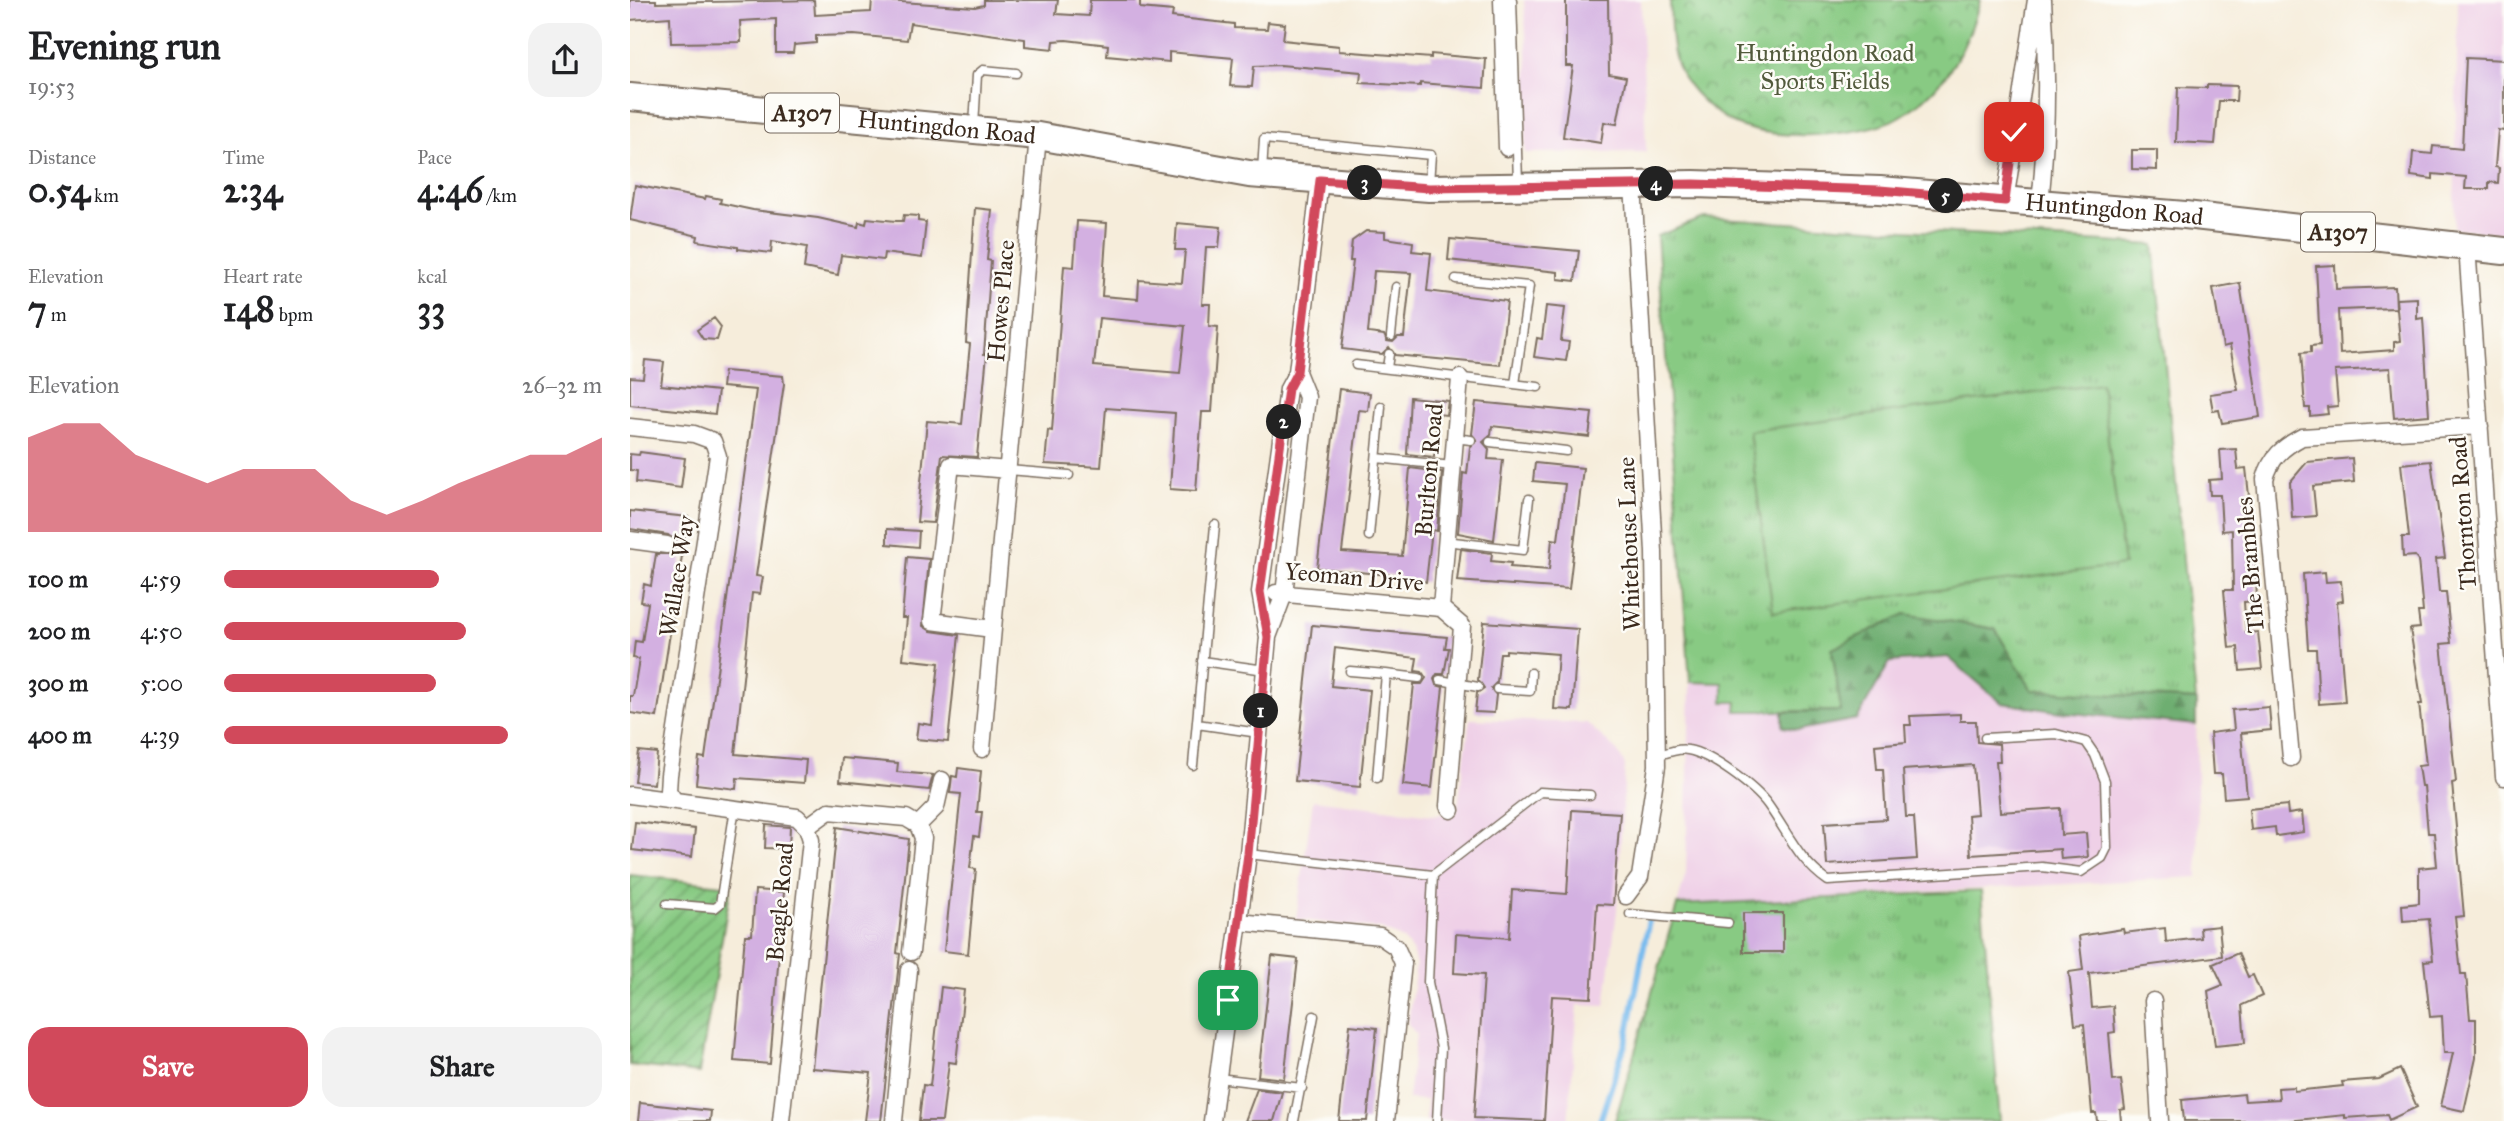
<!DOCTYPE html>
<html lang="en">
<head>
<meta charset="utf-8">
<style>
  body { margin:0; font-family:"IM FELL Great Primer",serif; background:#f2f2f2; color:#202124; height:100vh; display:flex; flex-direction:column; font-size:26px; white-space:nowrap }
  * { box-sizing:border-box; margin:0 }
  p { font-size:23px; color:#757577 }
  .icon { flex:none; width:38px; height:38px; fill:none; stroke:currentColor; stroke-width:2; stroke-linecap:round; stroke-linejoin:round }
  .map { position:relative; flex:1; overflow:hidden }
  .drawer { display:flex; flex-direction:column; background:#fff; width:630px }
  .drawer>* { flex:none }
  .pin { position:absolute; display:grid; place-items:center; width:60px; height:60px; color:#fff; margin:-30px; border-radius:14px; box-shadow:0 4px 10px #0006 }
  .km { position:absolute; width:35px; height:35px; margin:-18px; border-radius:50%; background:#222; color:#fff; font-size:19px; line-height:35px; text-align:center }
  .round { display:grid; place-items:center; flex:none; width:74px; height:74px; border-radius:21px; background:#f2f2f2 }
  .summary { display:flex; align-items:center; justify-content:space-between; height:119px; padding:0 28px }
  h1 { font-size:38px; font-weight:700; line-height:52px }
  .figures { display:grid; grid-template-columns:repeat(3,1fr); gap:10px; height:119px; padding:7px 28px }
  .figures div { display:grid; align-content:center }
  .figures b { font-size:35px; font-weight:700 }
  .figures small { font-size:19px; font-weight:400 }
  .figures p { font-size:19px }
  .chart { height:196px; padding:14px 28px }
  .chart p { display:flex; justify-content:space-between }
  .chart svg { width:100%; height:126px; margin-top:7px; fill:#d1495b; opacity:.7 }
  .primary-button { display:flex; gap:14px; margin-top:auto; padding:14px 28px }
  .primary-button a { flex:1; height:80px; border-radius:21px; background:#d1495b; color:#fff; font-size:28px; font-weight:700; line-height:80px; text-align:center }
  .primary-button a+a { background:#f2f2f2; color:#202124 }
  ul { padding:0 28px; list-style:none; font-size:23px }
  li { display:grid; grid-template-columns:112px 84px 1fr; align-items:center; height:52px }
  li i { height:18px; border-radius:9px; background:#d1495b }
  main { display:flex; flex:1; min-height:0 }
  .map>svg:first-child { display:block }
  .built { fill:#efd0e7 }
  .grass { fill:url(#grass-tufts); stroke:#627a50; stroke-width:2 }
  .forest { fill:url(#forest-firs); stroke:#546c48; stroke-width:2 }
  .park { fill:url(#park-crowns); stroke:#627a50; stroke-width:2 }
  .garden { fill:url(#garden-furrows); stroke:#627a50; stroke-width:2 }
  .pitch { fill:#88ca83; stroke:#627a50; stroke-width:2 }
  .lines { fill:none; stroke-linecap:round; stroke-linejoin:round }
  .stream { stroke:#78bbee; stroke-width:6 }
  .building { fill:#d3b0e1; fill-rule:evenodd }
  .lane-casing { stroke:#7c6e60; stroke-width:11 }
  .street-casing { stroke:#7c6e60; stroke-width:19 }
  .primary-casing { stroke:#7c6e60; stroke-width:30 }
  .lane { stroke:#fff; stroke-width:8 }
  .street { stroke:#fff; stroke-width:16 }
  .primary { stroke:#fff; stroke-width:26 }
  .route-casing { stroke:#fff; stroke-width:14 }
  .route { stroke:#d1495b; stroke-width:9 }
  .labels { text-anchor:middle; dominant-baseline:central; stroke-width:5; stroke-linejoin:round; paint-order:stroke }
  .shield { fill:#fdfcf7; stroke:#75695f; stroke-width:2 }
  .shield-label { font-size:23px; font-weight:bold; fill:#3b2a1e }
  .park-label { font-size:24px; fill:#525a3c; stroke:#fdfcf7 }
  .street-label { font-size:24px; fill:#3b2a1e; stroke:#fdfcf7 }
</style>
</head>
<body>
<main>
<section class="drawer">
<div class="summary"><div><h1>Evening run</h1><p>19:53</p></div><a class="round"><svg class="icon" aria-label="share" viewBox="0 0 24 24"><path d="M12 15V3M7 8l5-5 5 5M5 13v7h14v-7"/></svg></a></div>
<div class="figures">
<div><p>Distance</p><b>0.54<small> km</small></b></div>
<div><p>Time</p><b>2:34</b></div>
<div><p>Pace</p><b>4:46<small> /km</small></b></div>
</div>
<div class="figures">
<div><p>Elevation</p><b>7<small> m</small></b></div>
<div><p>Heart rate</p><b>148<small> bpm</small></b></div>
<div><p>kcal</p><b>33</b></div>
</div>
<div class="chart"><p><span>Elevation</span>26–32 m</p>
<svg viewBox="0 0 160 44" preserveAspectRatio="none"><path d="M0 44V11L10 6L20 6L30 17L40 22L50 27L60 22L70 22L80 22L90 33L100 38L110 33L120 27L130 22L140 17L150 17L160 11V44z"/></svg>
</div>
<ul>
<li><b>100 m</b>4:59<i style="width:57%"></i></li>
<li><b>200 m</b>4:50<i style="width:64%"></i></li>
<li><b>300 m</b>5:00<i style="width:56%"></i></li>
<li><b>400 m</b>4:39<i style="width:75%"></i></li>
</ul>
<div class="primary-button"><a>Save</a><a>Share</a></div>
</section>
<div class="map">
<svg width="1874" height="1121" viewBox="0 0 1874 1121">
  <defs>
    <pattern id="grass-tufts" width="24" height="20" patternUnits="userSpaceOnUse" patternTransform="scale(1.75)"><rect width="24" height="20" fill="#88ca83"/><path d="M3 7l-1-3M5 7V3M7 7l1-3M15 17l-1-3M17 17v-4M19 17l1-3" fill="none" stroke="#70a46b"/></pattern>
    <pattern id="forest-firs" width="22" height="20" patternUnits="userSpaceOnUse" patternTransform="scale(1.75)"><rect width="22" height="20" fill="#6eae71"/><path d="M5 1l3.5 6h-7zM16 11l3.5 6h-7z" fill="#5c8e5c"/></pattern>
    <pattern id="park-crowns" width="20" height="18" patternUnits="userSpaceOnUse" patternTransform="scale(1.75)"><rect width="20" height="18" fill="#88ca83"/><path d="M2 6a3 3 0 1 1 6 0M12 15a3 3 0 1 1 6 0" fill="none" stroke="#70a46b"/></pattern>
    <pattern id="garden-furrows" width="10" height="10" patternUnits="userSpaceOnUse" patternTransform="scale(1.75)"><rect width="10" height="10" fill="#88ca83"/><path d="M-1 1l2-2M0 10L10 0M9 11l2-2" fill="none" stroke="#70a46b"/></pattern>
  </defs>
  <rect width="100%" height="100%" fill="#fdfcf7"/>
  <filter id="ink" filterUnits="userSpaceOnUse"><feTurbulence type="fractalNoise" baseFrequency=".0143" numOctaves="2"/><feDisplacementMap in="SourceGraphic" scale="14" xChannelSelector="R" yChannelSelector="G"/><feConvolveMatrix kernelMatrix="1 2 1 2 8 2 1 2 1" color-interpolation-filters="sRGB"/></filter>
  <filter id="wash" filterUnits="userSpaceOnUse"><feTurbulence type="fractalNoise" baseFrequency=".00686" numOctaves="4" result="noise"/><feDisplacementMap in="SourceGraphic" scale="28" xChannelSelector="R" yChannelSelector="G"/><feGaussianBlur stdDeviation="1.57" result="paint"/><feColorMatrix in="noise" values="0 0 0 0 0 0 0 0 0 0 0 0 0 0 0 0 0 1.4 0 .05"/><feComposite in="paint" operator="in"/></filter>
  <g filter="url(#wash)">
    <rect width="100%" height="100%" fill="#f6eddb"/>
    <path class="built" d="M894 0H1011L1016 152 895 153 898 69Z
      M1828 0H1874V234L1824 228Z
      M1275 614 1402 690 1566 700 1568 877 1047 905 1056 873 1060 682 1094 683 1107 702 1106 711Z
      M840 719 957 723 988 752 995 765 987 910 975 1006 948 1005 938 1121H796L797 1100 778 1099 786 1034 778 1024 786 965 782 951 773 939 751 929 666 919 683 800 802 815 827 813Z"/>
    <path class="grass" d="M1074 218 1524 245 1566 700 1401 690 1365 629 1275 614 1211 711H1106L1107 702H1093V683L1060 682 1027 236Z
      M1351 891 1370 1121H985L1047 905Z"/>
    <path class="forest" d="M1275 614 1365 629 1402 690 1566 700V725L1432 712 1372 703 1318 657 1260 662 1227 719 1169 730 1153 727V712L1211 711 1202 649Z"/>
    <path class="park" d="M1040 0H1350C1338 47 1317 85 1276 113 1240 138 1145 142 1105 124 1084 114 1058 90 1049 69 1040 49 1041 21 1040 0Z"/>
    <path class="garden" d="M0 875 101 886 69 1073 0 1065Z"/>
    <path class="pitch" d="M1471 384 1494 565 1143 612 1119 431Z"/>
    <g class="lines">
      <path class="stream" d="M970 1121 997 1038 1019 919"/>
    </g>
    <g id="blocks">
      <path class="building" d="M0 0H26V3L184 0 185 15 241 12 242 0 345 7 354 5V0H428L426 14 459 16 460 0H510V8L543 11 542 17 604 24V28L637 29 638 22 655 24 653 40 709 46V51L801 58V54L856 59 854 88 790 83V86L730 83 731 72 650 65 624 66 622 87 600 86 603 58 539 52V62L477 56 478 45 436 40 424 41 423 49 395 46V39L280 23 277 40 224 35 186 36V43L164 45 163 53H146V19L110 21 111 42 41 43 40 17 0 20Z
        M936 0H978L979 74 996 77 987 124 974 122 971 143 933 137 943 66H936Z
        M1836 58 1874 60V131L1868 130 1865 167 1869 168 1868 183 1859 182V189H1835L1836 177 1803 174V179L1781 176 1783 152 1802 154 1803 146 1832 149Z
        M1577 85 1607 86 1606 101H1589L1585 144 1546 142 1548 87 1577 88Z
        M1502 150H1527V170L1502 169Z
        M5 185 75 199 76 196 91 199 90 203 123 210 188 218 228 227 229 222 236 224 237 218 266 221H273L274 215 288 216V221L296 222 292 258 254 253 253 260 211 255 208 275 174 268 177 247 142 241 141 253 108 249V247L67 241 68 236 0 220Z
        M345 208 362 210 357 260 361 261 354 354H357L347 457 312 455 303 523 287 522 297 421 332 424 340 344 336 343Z
        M447 221 477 223 472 296 508 299 509 280 552 283 555 250H545L547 223 591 227 589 247H576L572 304H580L579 326 588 327 582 412H572L566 491 540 489 545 413 476 408 471 467 415 464 418 430 422 431 434 266 444 267ZM469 318 555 326 550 373 464 366Z
        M736 231 755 232V238L783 242 782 251 801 253 797 291 877 301 870 365 765 355 759 347 752 354 712 349 723 261H720L722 241ZM744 271 781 273 774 337H768L763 342 757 341 754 335 738 333Z
        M820 239 949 251 945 281 928 279V272L818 260Z
        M1705 265 1706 289 1765 287 1766 308 1708 310 1710 354 1764 350V342L1770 341 1766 299 1787 298V319L1793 318 1799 415 1764 418 1760 368 1705 371 1708 406 1697 407 1698 414 1680 416V408H1675L1671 353 1681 352V346L1690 345 1686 266Z
        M1610 283 1630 417 1592 423 1589 410 1583 411 1580 394 1608 390 1600 345 1593 347 1583 288Z
        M916 306 935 308 931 341 939 342 936 361 904 357 907 338 912 339Z
        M84 318 91 327 87 340 73 339 67 330Z
        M15 360 34 362 31 385 88 391 85 414 0 405V377L13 378Z
        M94 371 153 376 154 384 126 576 133 577 130 594 122 593 105 754 176 760 174 783 107 778 106 789 66 784 69 757 75 758 126 390 92 387Z
        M709 389 740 393 738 411 729 410 712 552 772 556 780 468 812 472 807 531 802 530 796 582 770 579V576L687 568Z
        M780 397 818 401 816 415 808 414 804 457 777 454Z
        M846 402 962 413 959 437 862 426 861 435 853 442 859 449 858 459 873 460 864 540 828 533 833 473 837 474 840 447 847 441 842 434Z
        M1606 449 1608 469 1616 468 1625 551 1627 601 1614 602 1616 633 1628 632 1632 669 1610 671 1608 647 1599 648 1594 590H1603L1602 530 1592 531 1590 495H1580L1579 480 1592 479 1590 450Z
        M10 452 55 458 51 488 6 482 7 471 0 470V454L9 455Z
        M1722 458 1724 482 1683 486 1686 516 1662 518 1660 482 1677 462Z
        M1801 461 1815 558 1806 559 1809 592H1816L1821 643 1811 644 1826 782 1822 783 1834 916 1825 917 1831 974H1836L1840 1019H1846V1058L1834 1111 1811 1106 1823 1053H1814L1812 1016 1800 1017 1794 961 1803 960 1799 919 1773 921 1772 905 1789 903V868L1807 866 1804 833H1798L1794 786H1791L1788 766 1796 765 1789 704H1792L1780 629 1790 628 1788 612H1793L1788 560 1785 556 1773 557 1772 537H1779L1771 464Z
        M905 463 953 468 939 589 827 581 831 549 862 553 861 561 881 563 880 567 919 570 922 539 928 540 935 484 903 481Z
        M0 511 58 517 27 717 0 713V696H3L9 659 3 658 5 641 12 642 18 603 11 602 14 584 21 586 26 554H42L47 542 38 535 0 529Z
        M257 529 289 531 288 547 257 544Z
        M277 557 299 559 293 626 301 631 329 635 318 742 286 739 288 723 302 725 309 663 273 659 277 618H272Z
        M1695 572 1696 582 1711 581 1713 601 1707 602 1715 702 1689 704 1686 649H1678L1673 574Z
        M854 622 948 629 942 710 924 709 928 654 876 650V653H870L867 682 861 688 866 695 864 713 845 712 847 693 854 688 848 680Z
        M682 625 817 637 815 648H819L814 674H807L804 679 806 685 813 687 802 788 773 785 784 684H792L796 678 792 672 785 671 787 658 705 648 701 686 740 690 730 787 665 781Z
        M1639 707 1641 730 1611 733 1617 796 1594 798 1592 774H1583L1580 733 1604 730 1602 710Z
        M1330 714V721H1346L1347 742 1369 744 1370 761H1366L1370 812 1430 808 1431 835 1456 833 1458 857 1431 859 1430 849 1341 855 1338 815 1347 814 1343 765 1273 770 1276 817H1284L1287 859 1197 865 1194 823 1256 819 1253 769H1247L1245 745 1276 742 1275 725H1281L1280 716Z
        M9 751 27 753 24 784 5 782Z
        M212 758 268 763 267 772 303 775 299 790 210 781Z
        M328 768 351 771 347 812H352L349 837 344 836 340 868 346 869 338 954 314 951 331 794 320 793 322 776 327 777Z
        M1657 805 1658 814 1672 812 1674 832 1646 836 1645 827 1621 830 1619 809Z
        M942 810 990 813 983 905 967 904 961 998 922 996 914 1121 844 1118 854 975 824 973 826 934 879 938 882 890 937 894Z
        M5 822 65 829 62 857 2 850Z
        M136 825 160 827 159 849 135 848Z
        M207 827 279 839 267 953 270 954 251 1121H235L241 1073 182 1068Z
        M125 890 154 892 140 1064 104 1061 115 935H122Z
        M1113 913H1153V952H1113Z
        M1589 926 1592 956 1459 973 1462 1008 1483 1006 1485 1032 1479 1033 1483 1081 1491 1080 1495 1109 1490 1110 1491 1121H1467L1466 1113H1462L1454 1024 1445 1025 1439 972 1453 970 1449 936 1493 929 1494 933 1535 928 1536 942 1571 938 1570 928Z
        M1608 953 1618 977 1623 975 1632 996 1612 1005 1615 1043 1585 1046 1578 991 1593 985 1583 964Z
        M642 956 668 959 654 1079 628 1076Z
        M311 987 334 990 326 1063 319 1062 312 1121H289L293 1085 300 1086Z
        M720 1025 747 1028 737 1121H709Z
        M1770 1069 1787 1107 1759 1120 1757 1115 1715 1118V1115L1657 1121H1554L1552 1100 1614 1094 1615 1101 1649 1099 1648 1088 1664 1087V1091L1713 1086 1712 1082 1749 1079Z
        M627 1089 652 1092 644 1121H615Z
        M10 1103 81 1111 80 1121H8Z"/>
    </g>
  </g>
  <g filter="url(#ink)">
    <use href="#blocks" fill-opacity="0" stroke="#7c6e60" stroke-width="2"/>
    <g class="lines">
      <defs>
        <path id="lane" d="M882 0 888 182
          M344 126 347 75 353 70 386 73
          M632 172 634 139 801 155 799 183
          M826 279 899 286 885 384
          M761 336 766 287
          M726 365 908 387
          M757 368 759 354
          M824 438 841 440
          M860 442 936 451
          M747 458 822 466
          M378 470 439 475
          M739 536 751 407
          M815 541 893 550 899 499
          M572 661 635 670
          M720 671 756 674
          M810 680 848 687
          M867 689 900 691 901 673
          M567 724 629 733
          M1027 756C1036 753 1048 748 1058 750 1081 754 1125 787 1138 805 1158 833 1169 861 1198 881L1412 867 1451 872 1472 858 1477 848 1475 781 1465 755 1456 742 1426 734 1355 738
          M563 765 585 525
          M747 778 756 674 789 678
          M618 854 803 875 798 982 811 1048 807 1121
          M803 875 910 792 960 795
          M37 904 85 908 90 904 105 808
          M1000 914 1098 923
          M588 1078 672 1088
          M664 1121 684 1016"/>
        <path id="street" d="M872 0 877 148
          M1375 201 1406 0
          M1410 204C1417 136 1418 68 1413 0
          M1837 246 1874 777
          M0 427 64 434 83 441 88 456 39 775 38 791 44 800
          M0 540 37 545
          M646 593 811 608 832 626 818 806 821 810
          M811 608 830 378
          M362 629 302 621 321 465 378 470
          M638 637 630 592 658 389 667 372 690 180
          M352 749 408 136
          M1661 758 1635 479C1641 457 1653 447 1672 437L1850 426
          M0 795 167 817 177 827 181 840 151 1121
          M288 825 306 807 312 780
          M177 827 199 811 276 818 288 825 293 838 281 952
          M996 896 1010 877 1027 766 1024 552 1003 184
          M609 922 750 936 766 947 773 963 756 1121
          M1523 1001 1530 1121
          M264 1121 279 970
          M582 1121 618 854 638 637 654 594 677 397 667 372"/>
        <g id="primary">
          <path id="s1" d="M0 97 408 136 619 174 799 188 1064 184 1250 190 1555 215 1874 251"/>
        </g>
      </defs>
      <use href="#lane" class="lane-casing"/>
      <use href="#street" class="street-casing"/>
      <use href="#primary" class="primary-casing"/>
      <use href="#lane" class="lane"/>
      <use href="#street" class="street"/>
      <use href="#primary" class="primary"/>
    </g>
  </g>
  <g class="lines" filter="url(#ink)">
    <defs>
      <path id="route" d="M598 1000 618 854 638 637 630 592 658 389 667 372 690 180 799 188 1064 184 1250 190 1375 201 1384 132"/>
    </defs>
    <use href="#route" class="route-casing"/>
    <use href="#route" class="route"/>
  </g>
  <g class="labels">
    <g class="shield">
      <rect x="135" y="93.5" width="74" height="39" rx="5"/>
      <rect x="1671" y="212.5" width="74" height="39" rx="5"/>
    </g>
    <g class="shield-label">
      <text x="172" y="113">A1307</text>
      <text x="1708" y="232">A1307</text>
    </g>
    <g class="park-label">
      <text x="1195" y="53">Huntingdon Road<tspan x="1195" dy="28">Sports Fields</tspan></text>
    </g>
    <g class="street-label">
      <text stroke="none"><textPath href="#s1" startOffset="318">Huntingdon Road</textPath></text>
      <text stroke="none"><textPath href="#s1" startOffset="1491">Huntingdon Road</textPath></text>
      <text transform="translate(371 301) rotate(-85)">Howes Place</text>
      <text transform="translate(799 470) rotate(-85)">Burlton Road</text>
      <text transform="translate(1833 513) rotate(-94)">Thornton Road</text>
      <text transform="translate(999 544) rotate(-92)">Whitehouse Lane</text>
      <text transform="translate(1620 565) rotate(-95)">The Brambles</text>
      <text transform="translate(47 576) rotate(-81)">Wallace Way</text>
      <text transform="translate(724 577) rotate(5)">Yeoman Drive</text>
      <text transform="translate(150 902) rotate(-85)">Beagle Road</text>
    </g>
  </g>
</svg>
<div class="pin" style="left:598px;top:1000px;background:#1e9e55"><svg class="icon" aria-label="arrive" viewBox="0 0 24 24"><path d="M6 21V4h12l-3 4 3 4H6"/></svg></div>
<div class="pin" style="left:1384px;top:132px;background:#d93025"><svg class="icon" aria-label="check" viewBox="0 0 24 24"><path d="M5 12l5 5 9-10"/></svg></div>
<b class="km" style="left:631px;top:711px">1</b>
<b class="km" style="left:654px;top:422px">2</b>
<b class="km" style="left:735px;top:183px">3</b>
<b class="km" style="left:1026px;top:184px">4</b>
<b class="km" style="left:1316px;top:196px">5</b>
</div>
</main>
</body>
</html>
